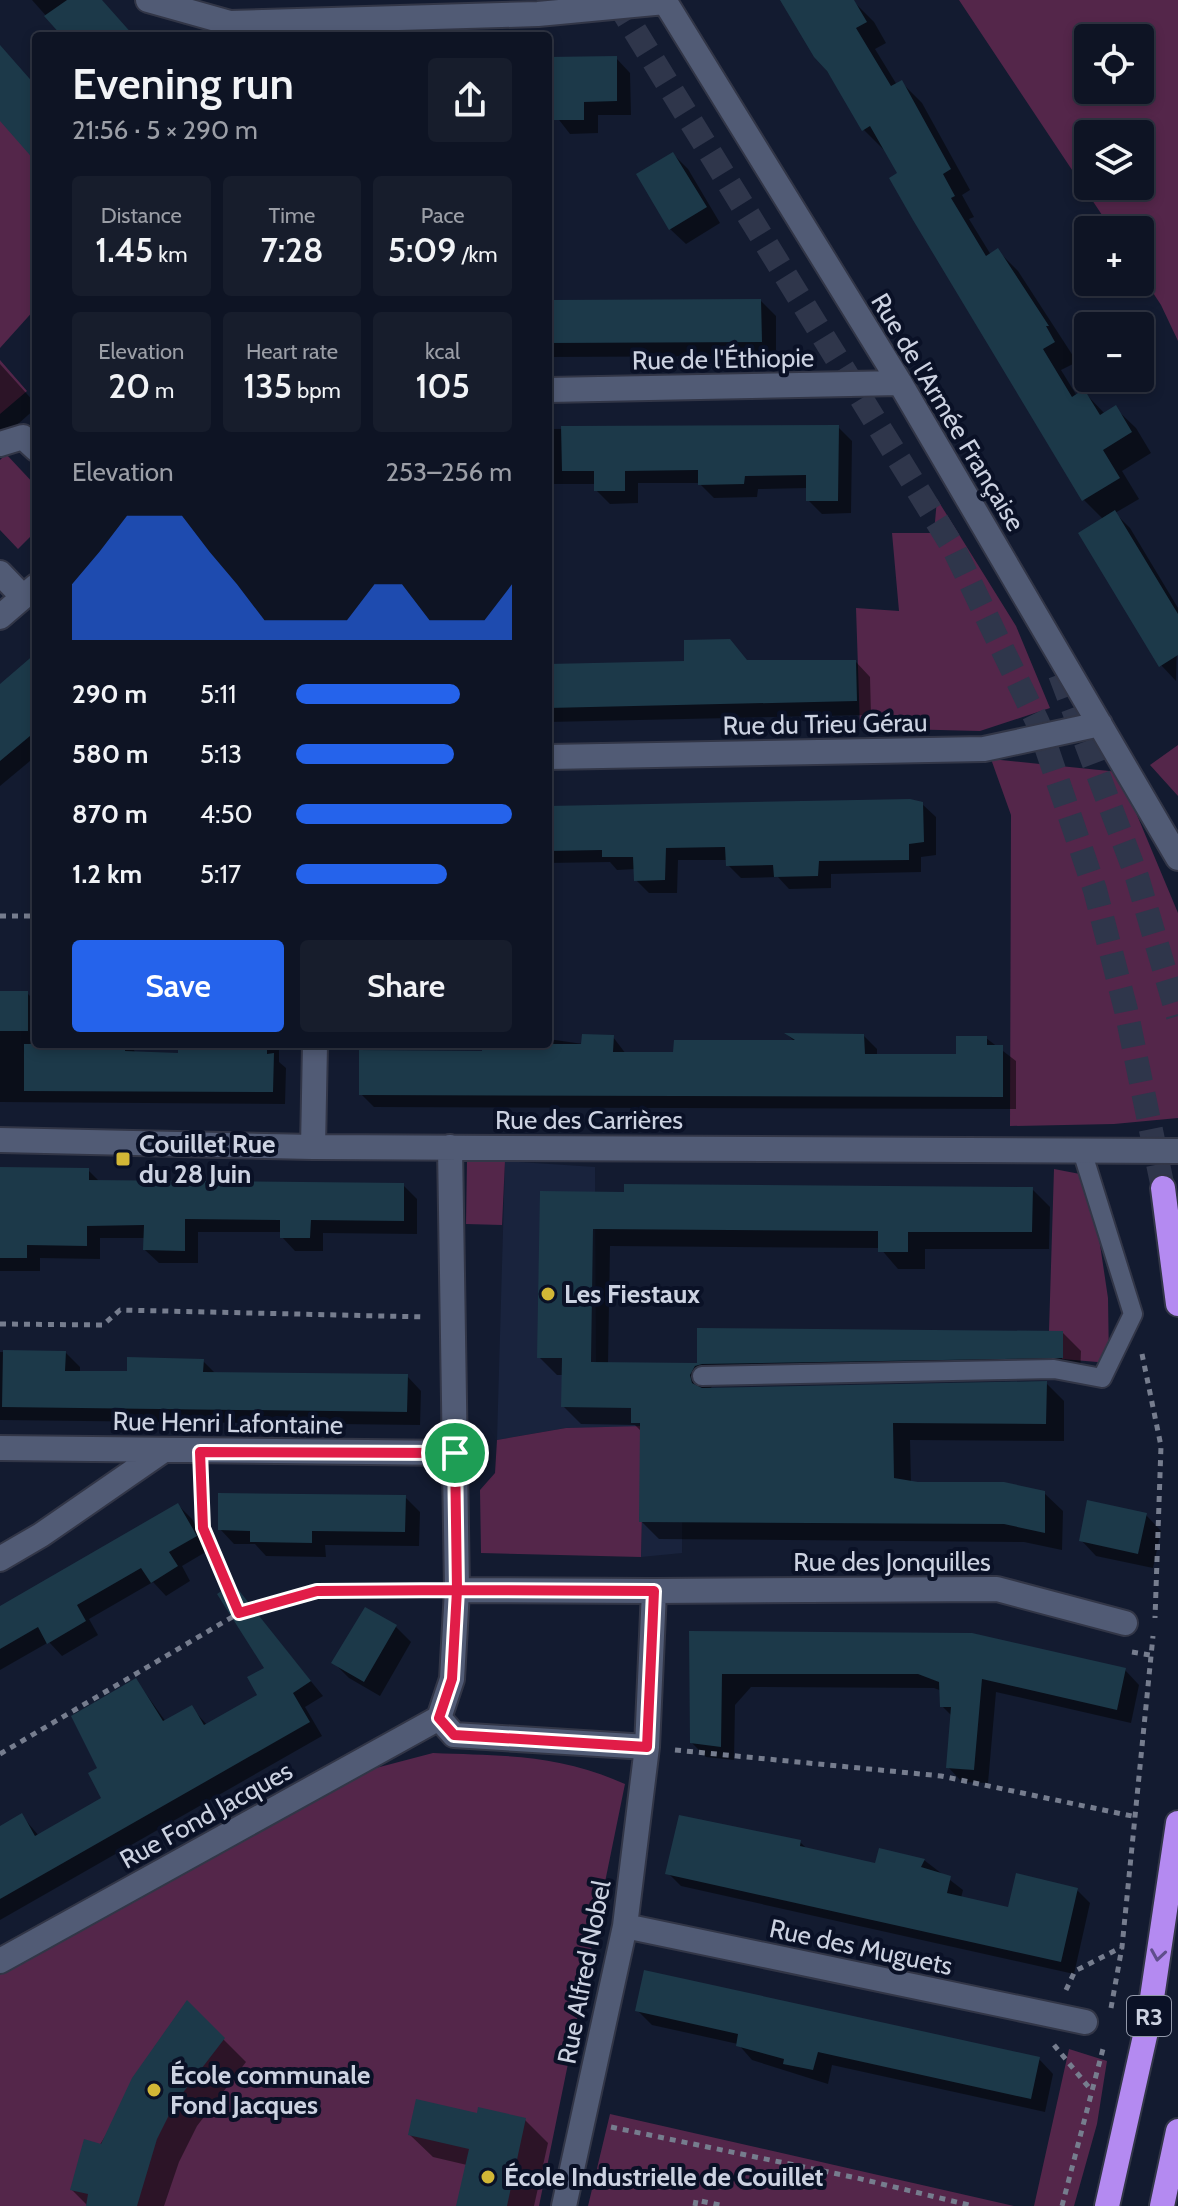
<!DOCTYPE html>
<html lang="en">
<head>
<meta charset="utf-8">
<style>
  body { margin:0; font-family:Cabin,sans-serif; background:#171d2c; color:#f1f3f6; height:100vh; display:flex; flex-direction:column; font-size:30px; white-space:nowrap }
  * { box-sizing:border-box; margin:0 }
  p { font-size:26px; color:#9b9ea6 }
  .icon { flex:none; width:44px; height:44px; fill:none; stroke:currentColor; stroke-width:2; stroke-linecap:round; stroke-linejoin:round }
  .map { position:relative; flex:1; overflow:hidden }
  .sheet { position:absolute; left:32px; top:32px; width:520px; height:1016px; display:flex; flex-direction:column; background:#0e1424; border-radius:8px; box-shadow:0 4px 12px #0003,0 0 0 2px #2e3341 }
  .sheet>* { flex:none }
  .fabs { position:absolute; left:1074px; top:24px; display:grid; gap:16px }
  .fabs a { display:grid; place-items:center; width:80px; height:80px; border-radius:8px; background:#0e1424; box-shadow:0 4px 12px #0003,0 0 0 2px #2e3341; font-size:40px }
  .pin { position:absolute; display:grid; place-items:center; width:68px; height:68px; color:#fff; margin:-34px; border:4px solid #fff; border-radius:50%; box-shadow:0 2px 8px #0007 }
  .round { display:grid; place-items:center; flex:none; width:84px; height:84px; border-radius:8px; background:#171d2c }
  .headline { display:flex; align-items:center; justify-content:space-between; height:136px; padding:0 40px }
  h1 { font-size:44px; font-weight:600; line-height:60px }
  .figures { display:grid; grid-template-columns:repeat(3,1fr); gap:12px; height:136px; padding:8px 40px }
  .figures div { display:grid; align-content:center; border-radius:8px; background:#171d2c; text-align:center }
  .figures b { font-size:34px; font-weight:600 }
  .figures small { font-size:22px; font-weight:400 }
  .figures p { font-size:22px }
  .chart { height:224px; padding:16px 40px }
  .chart p { display:flex; justify-content:space-between }
  .chart svg { width:100%; height:144px; margin-top:8px; fill:#2563eb; opacity:.7 }
  .button { display:flex; gap:16px; margin-top:auto; padding:16px 40px }
  .button a { flex:1; height:92px; border-radius:8px; background:#2563eb; color:#fff; font-size:32px; font-weight:600; line-height:92px; text-align:center }
  .button a+a { background:#171d2c; color:#f1f3f6 }
  ul { padding:0 40px; list-style:none; font-size:26px }
  li { display:grid; grid-template-columns:128px 96px 1fr; align-items:center; height:60px }
  li i { height:20px; border-radius:10px; background:#2563eb }
  .map>svg:first-child { display:block }
  .built { fill:#19233d }
  .green { fill:#54264a; fill-rule:evenodd }
  .shadow { fill:#0007 }
  .building { fill:#1c3949 }
  .lines { fill:none; stroke-linecap:round; stroke-linejoin:round }
  .highway-tunnel { stroke:#2f364b; stroke-width:24; stroke-dasharray:24 12; stroke-linecap:butt }
  .lane-casing { stroke:#323647; stroke-width:22 }
  .street-casing { stroke:#323647; stroke-width:28 }
  .highway-casing { stroke:#323647; stroke-width:28 }
  .path { stroke:#767d8e; stroke-width:5; stroke-dasharray:6 6; stroke-linecap:butt }
  .lane { stroke:#515b75; stroke-width:18 }
  .street { stroke:#515b75; stroke-width:24 }
  .highway { stroke:#b48af1; stroke-width:24 }
  .oneway { stroke:#5f4e8c }
  .route-casing { stroke:#fff; stroke-width:16 }
  .route { stroke:#e11d48; stroke-width:10 }
  .poi-dot { fill:#d2b736; stroke:#0a1126; stroke-width:3 }
  .labels { text-anchor:middle; dominant-baseline:central; stroke-width:8; stroke-linejoin:round; paint-order:stroke }
  .shield { fill:#0a1126; stroke:#9298a9; stroke-width:2 }
  .shield-label { font-size:24px; font-weight:bold; fill:#ccd2e1 }
  .street-label { font-size:26px; fill:#ccd2e1; stroke:#0a1126 }
  .poi-label { font-size:26px; font-weight:bold; fill:#ccd2e1; stroke:#0a1126; text-anchor:start }
</style>
</head>
<body>
<div class="map">
<svg width="1178" height="2206" viewBox="0 0 1178 2206">
  <rect width="100%" height="100%" fill="#131b30"/>
  <path class="built" d="M505 1161 595 1167 596 1363H683L682 1553 641 1557 644 1427 566 1428 497 1440Z"/>
  <path class="green" d="M959 0H1178V341L1161 305 1140 273V230H1112ZM1140 38V90H1088V38ZM1140 134V186H1088V134Z
    M0 48 36 89V308L0 348Z
    M0 360 27 391 0 414Z
    M6 454 36 486V531L18 549 0 530V460Z
    M937 499 1016 626 1050 708 980 731 860 728 856 608 899 611 892 533H934Z
    M1178 745V796L1150 765Z
    M991 759 1119 772 1178 913V1118L1114 1124 1010 1126 1011 815Z
    M467 1161H505L502 1225 466 1224Z
    M1054 1169 1080 1174 1098 1231 1108 1298 1109 1363 1062 1359 1063 1331H1049Z
    M644 1426 641 1557 481 1553 480 1490 495 1473 497 1440 566 1428Z
    M433 1753C506 1756 557 1754 625 1784L539 2206H0V1974L372 1769Z
    M1069 2049 1107 2061 1097 2124 1074 2206H1034Z
    M610 2114 1014 2206H588Z"/>
  <path class="shadow" d="M32 0H100L132 36H64Z
    M783 0 854 2 874 22 886 43 875 49 897 85 901 82 922 103 970 190 962 195 974 217 969 219 991 255 998 251 1018 271 1077 362 1061 370 1077 396 1084 392 1105 414 1115 408 1136 428 1151 453 1122 471 1139 499 1115 513 1130 528 1178 608 1176 681 1161 665 1103 519 1084 500 900 174 884 150 863 129Z
    M616 58 630 73 631 115H598V133L570 134 556 116H548V59Z
    M673 154 688 169 720 223 686 244 670 229Z
    M548 301H761L776 316V356L548 357Z
    M0 364 36 404V408L0 440Z
    M838 427 852 441 851 513 822 514 808 500V488L758 489 757 497 714 498 699 483H638V503L610 504 596 490V484H548V429Z
    M36 656V756L0 786V687Z
    M856 662 870 677 871 715 548 722V666Z
    M922 804 936 817V855L921 857V872L831 874V888L789 889 778 877 741 878 728 865V860H678L677 893H649L636 880V869L617 870 610 862 548 863V808Z
    M0 993H27L36 1002V1044H131L136 1054 180 1055 186 1044H279V1062L286 1068 285 1104 0 1102Z
    M788 1035 864 1036 877 1049V1056H958L986 1038 1016 1061V1109L374 1107 361 1094 486 1053 485 1044H548V1039L583 1044 613 1037 626 1054H675L795 1042Z
    M0 1169 88 1170 101 1183 403 1185 417 1199V1234L323 1233V1251H295L282 1237V1232H198V1263H159L145 1250 146 1238H100V1259L40 1258V1271H0Z
    M1032 1189 1050 1207 1049 1249H925V1269H898L880 1248 610 1246 608 1364 699 1365V1330L1063 1333 1081 1351 1080 1376 713 1384 710 1390 1046 1383 1064 1401V1441L910 1440 911 1483 1044 1493 1063 1511 1062 1550 1024 1542 659 1539 641 1521 642 1432 635 1425 581 1424 563 1406 564 1375H557L539 1357 542 1193Z
    M0 1352 66 1353 80 1367V1373H129L203 1361 216 1374 407 1376 421 1391 420 1425 0 1420Z
    M405 1497 420 1512 419 1546 325 1545 326 1557 266 1556 255 1544H234L220 1529Z
    M178 1505 192 1519 209 1550 182 1566 190 1581 166 1596 153 1582 89 1619 98 1635 62 1656 49 1642 0 1670V1608Z
    M1146 1515 1161 1531 1153 1568 1096 1556 1081 1540Z
    M233 1586 323 1696 305 1707 322 1736 0 1920V1829L22 1816 39 1836 104 1799 100 1769 136 1680 166 1722 191 1707 207 1725 260 1696 267 1669Z
    M395 1626 411 1642 380 1696 349 1678 334 1663Z
    M691 1633 1125 1670 1139 1685 1131 1723 996 1692 988 1783 962 1782 948 1767 953 1717 942 1706V1691L934 1688 751 1687 735 1705 734 1760 706 1757 692 1743Z
    M800 1842 807 1849 877 1865 924 1860 963 1890 961 1898 1009 1909 1077 1890 1090 1903 1074 1974 681 1886 668 1873Z
    M187 2003 246 2062 197 2126 179 2162 164 2206H88L72 2190Z
    M637 2010 1039 2059 1053 2074 1045 2112 832 2065 828 2084 752 2060 738 2044 652 2025Z
    M478 2115 525 2120 548 2143 534 2206H458L467 2165 433 2157 410 2135Z"/>
  <path class="building" d="M67 0H102L134 36H62L44 16Z
    M780 0H854L867 22 856 28 891 86 902 80 951 169 943 174 955 196 951 198 986 256 998 248 1049 326H1046L1055 342 1043 349 1072 397 1084 389 1100 415 1116 405 1132 432 1103 450 1120 478 1082 501 913 220 889 178 897 173 870 126 862 131 827 71 814 57Z
    M0 45 36 86V162L0 121Z
    M617 56V101L584 102V120H554L553 102H548V57Z
    M673 152 707 207 669 230 636 174Z
    M761 299 762 342 548 343V300Z
    M839 425 838 501H806V475L745 476 744 484 698 485V470L625 471V491H594V471H562L561 426Z
    M1115 510 1178 614V655L1159 667 1078 533Z
    M730 639 747 660H856L857 701 548 708V664L684 661V640Z
    M36 653V731L0 761V684Z
    M910 799 923 802 924 842 909 844V860L819 861 818 876 774 877 773 865 726 866 725 847 666 848 665 880 634 881 633 857H602V850L548 851V806Z
    M0 991H28V1031H0Z
    M784 1033 864 1034 865 1054H956V1036H987V1045H1003V1097L359 1095V1050L482 1051V1044H581L582 1034 614 1035 613 1052H673L674 1040H795Z
    M24 1044H125V1051L178 1053V1045L184 1044H267V1054L274 1053 273 1092 24 1091Z
    M0 1167 89 1168V1180L404 1183V1221L311 1220 310 1238H280V1220L185 1219V1251L143 1250 144 1225 87 1226V1246L27 1245V1258H0Z
    M624 1184 1033 1187 1032 1232H908V1252H878V1231L593 1229 591 1362 697 1363V1328L1063 1331V1358L702 1364 695 1366 690 1375 692 1383 702 1388 1047 1381 1046 1424 893 1423 894 1478 918 1482H1004L1045 1491V1533L1004 1524 639 1522 640 1423H631V1408L561 1407 562 1358H537L540 1191 624 1192Z
    M3 1350 66 1351 65 1371H127V1357L204 1359 203 1372 408 1374 407 1412 2 1407Z
    M218 1493 406 1495 405 1532 312 1531V1543L250 1542V1531L218 1530Z
    M1087 1500 1147 1513 1138 1554 1079 1541Z
    M178 1503 197 1536 169 1552 178 1566 151 1583 141 1568 77 1605 86 1621 47 1644 38 1627 0 1649V1606Z
    M233 1583 311 1681 293 1693 310 1722 0 1899V1826L22 1813 35 1836 101 1798 88 1773 97 1768 71 1716 136 1678 163 1721 192 1705 204 1725 257 1695 247 1677 264 1668 217 1594Z
    M365 1607 397 1625 364 1682 331 1663Z
    M689 1631 972 1633 1126 1668 1117 1710 982 1679 974 1770 946 1768 951 1707H940L939 1682 918 1674H722L721 1747 690 1743Z
    M679 1815 801 1840 800 1846 875 1863 879 1848 925 1859 921 1867 951 1876 947 1893 1008 1907 1016 1873 1078 1888 1061 1962 665 1874Z
    M644 1970 1040 2057 1031 2099 818 2052 813 2070 783 2064 784 2059 736 2046 738 2034 635 2011Z
    M187 2000 225 2038 175 2103 157 2139 137 2206H86L88 2194 70 2190 84 2139 101 2144 132 2078Z
    M416 2099 477 2113 478 2107 526 2118 507 2206H456L469 2149 408 2135Z"/>
  <g class="lines">
    <path class="highway-tunnel" d="M616 0 954 549 1038 723 1095 890 1126 1010 1163 1188
      M1060 674 1137 877 1178 1016"/>
    <defs>
      <path id="lane" d="M702 1376 1054 1369 1102 1378 1133 1314 1082 1151"/>
      <path id="street" d="M148 0 230 23 538 14 665 2
        M664 0 900 383 1178 858
        M548 390 900 383
        M0 444 23 437 36 449
        M0 573 23 597
        M0 617 36 586
        M548 757 984 749 1100 724
        M0 1140 313 1147 1178 1151
        M313 1147 315 1044
        M450 1147 457 1590 452 1679 439 1718 454 1735 647 1747 654 1591 457 1590
        M0 1448 455 1453
        M0 1559 41 1535 164 1450
        M654 1591 997 1589 1125 1623
        M625 1926 1085 2022
        M0 1961 439 1718
        M564 2206 625 1926 647 1747"/>
      <path id="highway" d="M1163 1188 1178 1304
        M1107 2206 1149 2018 1178 1823
        M1162 2206 1178 2131"/>
    </defs>
    <use href="#lane" class="lane-casing"/>
    <use href="#street" class="street-casing"/>
    <use href="#highway" class="highway-casing"/>
    <path class="path" d="M0 916H36
      M0 1324 103 1325 120 1310 426 1317
      M1142 1354 1161 1446 1155 1618
      M201 1477 203 1528 239 1613
      M1132 1652 1150 1655
      M675 1750 941 1776 1132 1816
      M0 1754 239 1613 317 1591 429 1590
      M1066 1990 1075 1971 1122 1947
      M1111 2008 1122 1947 1153 1636
      M1054 2045 1091 2090
      M611 2127 857 2178 973 2206
      M695 2206 696 2200 724 2206
      M1062 2206 1104 2045"/>
    <use href="#lane" class="lane"/>
    <use href="#street" class="street"/>
    <use href="#highway" class="highway"/>
  </g>
  <defs><path id="oneway-chevron" d="M-2-3.5L2.5 0L-2 3.5" fill="none" stroke-width="1.6" stroke-linecap="round" stroke-linejoin="round" transform="scale(2)"/></defs>
  <use class="oneway" href="#oneway-chevron" transform="translate(1158 1955) rotate(99)"/>
  <g class="lines">
    <defs>
      <path id="route" d="M455 1453 200 1452 203 1528 239 1613 317 1591 457 1590 452 1679 439 1718 454 1735 647 1747 654 1591 457 1590 455 1453"/>
    </defs>
    <use href="#route" class="route-casing"/>
    <use href="#route" class="route"/>
  </g>
  <g class="poi-dot">
    <rect x="115" y="1151" width="16" height="16" rx="4"/>
    <circle cx="548" cy="1294" r="8"/>
    <circle cx="154" cy="2090" r="8"/>
    <circle cx="488" cy="2177" r="8"/>
  </g>
  <g class="labels">
    <rect class="shield" x="1127" y="1996" width="44" height="40" rx="6"/>
    <g class="shield-label">
      <text x="1149" y="2016">R3</text>
    </g>
    <g class="street-label">
      <text transform="translate(723 359) rotate(-1)">Rue de l'Éthiopie</text>
      <text transform="translate(948 412) rotate(59)">Rue de l'Armée Française</text>
      <text transform="translate(825 724) rotate(-1)">Rue du Trieu Gérau</text>
      <text x="589" y="1120">Rue des Carrières</text>
      <text transform="translate(228 1423) rotate(1)">Rue Henri Lafontaine</text>
      <text x="892" y="1562">Rue des Jonquilles</text>
      <text transform="translate(206 1815) rotate(-29)">Rue Fond Jacques</text>
      <text transform="translate(861 1947) rotate(12)">Rue des Muguets</text>
      <text transform="translate(584 1972) rotate(-79)">Rue Alfred Nobel</text>
    </g>
    <g class="poi-label">
      <text x="139" y="1144">Couillet Rue<tspan x="139" dy="30">du 28 Juin</tspan></text>
      <text x="564" y="1294">Les Fiestaux</text>
      <text x="170" y="2075">École communale<tspan x="170" dy="30">Fond Jacques</tspan></text>
      <text x="504" y="2177">École Industrielle de Couillet</text>
    </g>
  </g>
</svg>
<div class="fabs">
<a><svg class="icon" aria-label="locate" viewBox="0 0 24 24"><circle cx="12" cy="12" r="6"/><path d="M12 2v4M12 18v4M2 12h4M18 12h4"/></svg></a>
<a><svg class="icon" aria-label="layers" viewBox="0 0 24 24"><path d="M12 4l9 5-9 5-9-5zM3 14l9 5 9-5"/></svg></a>
<a>+</a>
<a>−</a>
</div>
<div class="pin" style="left:455px;top:1453px;background:#1e9e55"><svg class="icon" aria-label="arrive" viewBox="0 0 24 24"><path d="M6 21V4h12l-3 4 3 4H6"/></svg></div>
<section class="sheet">
<div class="headline"><div><h1>Evening run</h1><p>21:56 · 5 × 290 m</p></div><a class="round"><svg class="icon" aria-label="share" viewBox="0 0 24 24"><path d="M12 15V3M7 8l5-5 5 5M5 13v7h14v-7"/></svg></a></div>
<div class="figures">
<div><p>Distance</p><b>1.45<small> km</small></b></div>
<div><p>Time</p><b>7:28</b></div>
<div><p>Pace</p><b>5:09<small> /km</small></b></div>
</div>
<div class="figures">
<div><p>Elevation</p><b>20<small> m</small></b></div>
<div><p>Heart rate</p><b>135<small> bpm</small></b></div>
<div><p>kcal</p><b>105</b></div>
</div>
<div class="chart"><p><span>Elevation</span>253–256 m</p>
<svg viewBox="0 0 160 44" preserveAspectRatio="none"><path d="M0 44V27L10 17L20 6L30 6L40 6L50 17L60 27L70 38L80 38L90 38L100 38L110 27L120 27L130 38L140 38L150 38L160 27V44z"/></svg>
</div>
<ul>
<li><b>290 m</b>5:11<i style="width:76%"></i></li>
<li><b>580 m</b>5:13<i style="width:73%"></i></li>
<li><b>870 m</b>4:50<i style="width:100%"></i></li>
<li><b>1.2 km</b>5:17<i style="width:70%"></i></li>
</ul>
<div class="button"><a>Save</a><a>Share</a></div>
</section>
</div>
</body>
</html>
